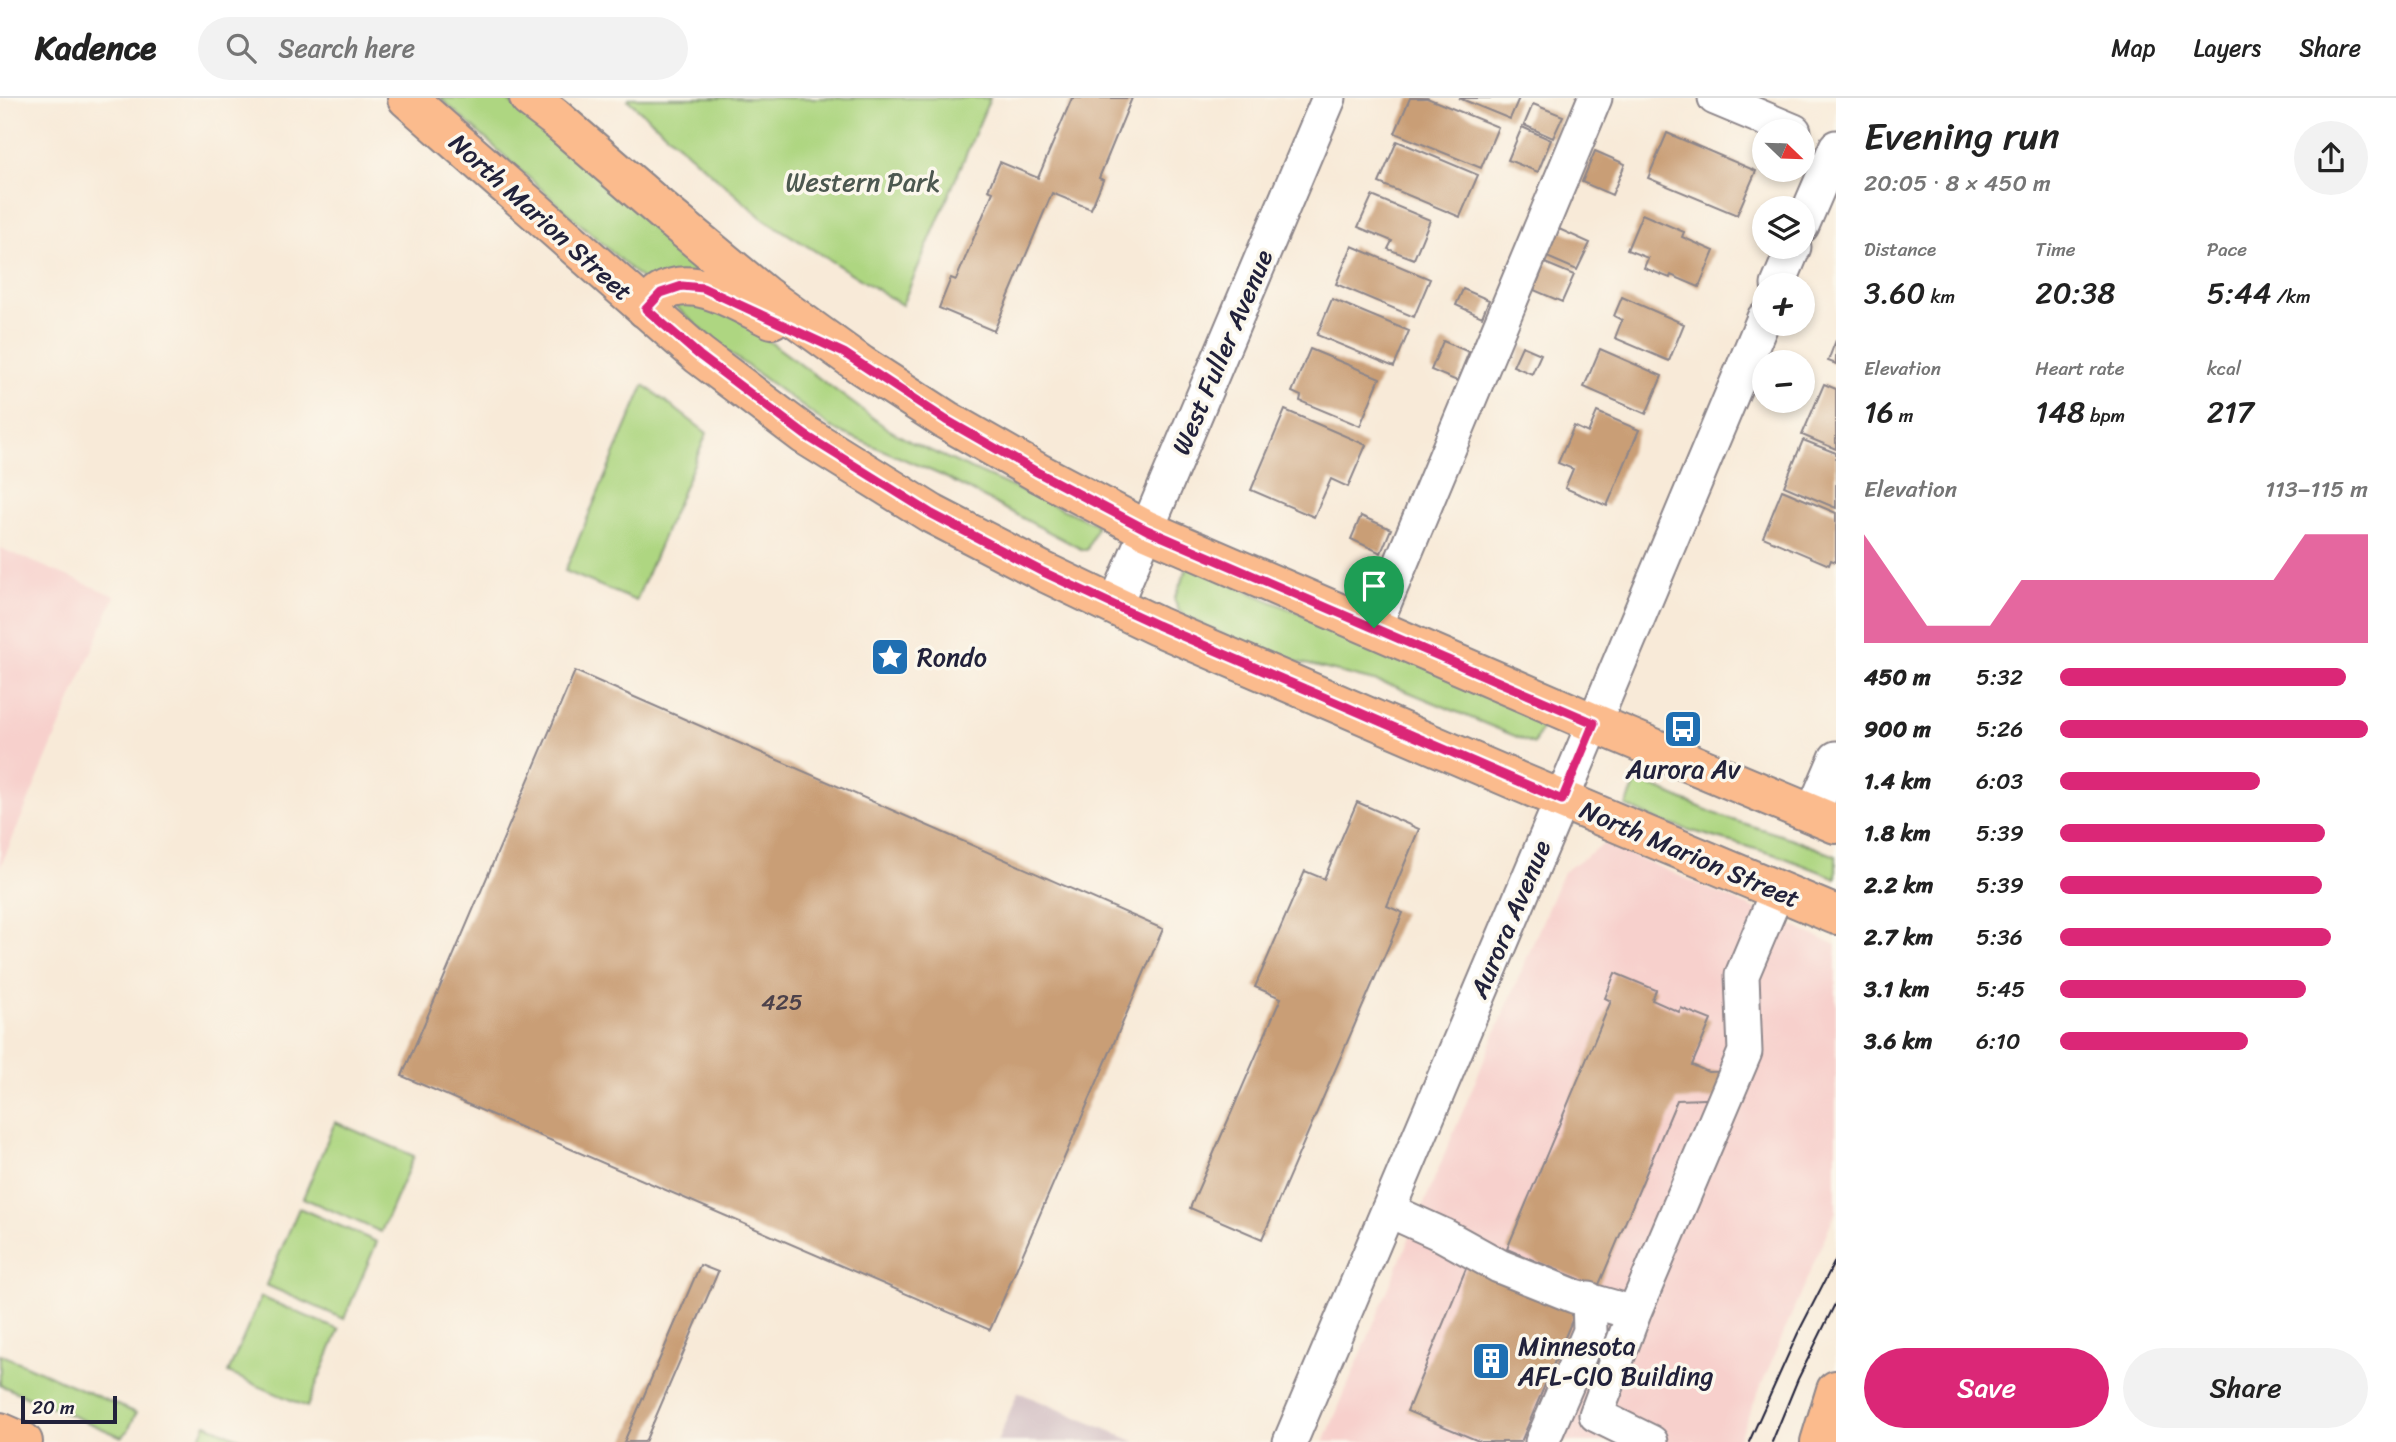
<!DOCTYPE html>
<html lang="en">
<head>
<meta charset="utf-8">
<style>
  body { margin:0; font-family:Sriracha,sans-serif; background:#f2f2f2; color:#222; height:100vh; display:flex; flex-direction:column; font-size:26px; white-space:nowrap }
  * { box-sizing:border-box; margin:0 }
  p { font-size:23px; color:#767676 }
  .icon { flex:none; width:38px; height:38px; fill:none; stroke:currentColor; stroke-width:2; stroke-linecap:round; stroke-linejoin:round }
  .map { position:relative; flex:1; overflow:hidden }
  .details { display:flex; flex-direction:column; background:#fff; width:560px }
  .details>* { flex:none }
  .needle { width:46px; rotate:113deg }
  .buttons { position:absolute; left:1752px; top:21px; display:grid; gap:14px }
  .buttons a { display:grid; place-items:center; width:63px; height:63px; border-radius:50%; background:#fff; box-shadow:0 4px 10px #0003; font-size:35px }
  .scale { position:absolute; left:21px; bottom:18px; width:96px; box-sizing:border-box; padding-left:7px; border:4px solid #22223b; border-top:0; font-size:19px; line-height:24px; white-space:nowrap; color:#22223b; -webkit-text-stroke:5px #fbf7ec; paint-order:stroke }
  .pin { position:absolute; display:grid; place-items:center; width:60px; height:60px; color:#fff; margin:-72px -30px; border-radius:50% 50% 50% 0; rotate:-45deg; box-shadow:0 0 7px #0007 }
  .pin .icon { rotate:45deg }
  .round { display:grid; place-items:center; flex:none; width:74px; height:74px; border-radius:37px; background:#f2f2f2 }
  .overview { display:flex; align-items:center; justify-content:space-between; height:119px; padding:0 28px }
  h1 { font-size:38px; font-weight:600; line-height:52px }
  .metrics { display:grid; grid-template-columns:repeat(3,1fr); gap:10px; height:119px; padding:7px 28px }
  .metrics div { display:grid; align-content:center }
  .metrics b { font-size:30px; font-weight:600 }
  .metrics small { font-size:19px; font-weight:400 }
  .metrics p { font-size:19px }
  .chart { height:196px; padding:14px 28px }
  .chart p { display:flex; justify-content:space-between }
  .chart svg { width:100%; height:126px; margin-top:7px; fill:#db2777; opacity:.7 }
  .button { display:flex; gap:14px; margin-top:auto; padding:14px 28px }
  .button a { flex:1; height:80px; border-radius:42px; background:#db2777; color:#fff; font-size:28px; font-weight:600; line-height:80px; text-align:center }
  .button a+a { background:#f2f2f2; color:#222 }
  ul { padding:0 28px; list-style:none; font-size:23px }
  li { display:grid; grid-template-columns:112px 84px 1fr; align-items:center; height:52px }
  li i { height:18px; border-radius:9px; background:#db2777 }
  header { display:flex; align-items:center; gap:42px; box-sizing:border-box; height:98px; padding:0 35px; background:#fff; border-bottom:2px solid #e0e0e0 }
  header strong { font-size:33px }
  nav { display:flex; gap:38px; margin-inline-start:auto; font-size:24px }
  .search { width:490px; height:63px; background:#f2f2f2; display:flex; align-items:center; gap:18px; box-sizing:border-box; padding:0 24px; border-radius:38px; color:#767676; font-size:26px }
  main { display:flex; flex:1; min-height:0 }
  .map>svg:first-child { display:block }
  .built { fill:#f7d0cc }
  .industrial { fill:#d2bec3 }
  .green { fill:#aed681; stroke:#687c5e; stroke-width:2 }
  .building { fill:#c99e76 }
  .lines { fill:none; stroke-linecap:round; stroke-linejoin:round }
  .minor-casing { stroke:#8d868a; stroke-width:37 }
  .major-casing { stroke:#8d868a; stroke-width:42 }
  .minor { stroke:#fff; stroke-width:33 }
  .major { stroke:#fbbb8d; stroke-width:38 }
  .tram { stroke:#22223b; stroke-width:2 }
  .route-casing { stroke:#fff; stroke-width:14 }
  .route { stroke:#db2777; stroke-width:9 }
  .labels { text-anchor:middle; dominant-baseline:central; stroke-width:7; stroke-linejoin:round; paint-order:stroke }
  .number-label { font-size:23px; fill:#4c414a }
  .park-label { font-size:26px; fill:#4c5850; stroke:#fbf7ec }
  .street-label { font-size:26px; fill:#22223b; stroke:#fbf7ec }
  .poi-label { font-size:26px; fill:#22223b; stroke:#fbf7ec; text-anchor:start }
</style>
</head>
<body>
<header>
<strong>Kadence</strong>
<div class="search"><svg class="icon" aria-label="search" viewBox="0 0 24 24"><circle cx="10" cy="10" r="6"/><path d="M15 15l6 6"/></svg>Search here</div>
<nav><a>Map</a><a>Layers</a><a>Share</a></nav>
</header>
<main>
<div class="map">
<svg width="1836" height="1344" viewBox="0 0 1836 1344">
  <rect width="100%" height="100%" fill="#fbf7ec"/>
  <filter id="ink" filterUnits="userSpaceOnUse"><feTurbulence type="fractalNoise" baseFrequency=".0143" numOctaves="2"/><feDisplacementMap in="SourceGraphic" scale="14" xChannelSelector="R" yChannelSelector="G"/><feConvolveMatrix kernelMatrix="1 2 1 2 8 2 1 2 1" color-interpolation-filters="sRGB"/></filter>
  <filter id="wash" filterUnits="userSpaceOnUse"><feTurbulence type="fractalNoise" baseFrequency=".00686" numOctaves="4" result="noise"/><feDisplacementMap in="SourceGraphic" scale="28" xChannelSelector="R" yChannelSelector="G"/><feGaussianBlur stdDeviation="1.57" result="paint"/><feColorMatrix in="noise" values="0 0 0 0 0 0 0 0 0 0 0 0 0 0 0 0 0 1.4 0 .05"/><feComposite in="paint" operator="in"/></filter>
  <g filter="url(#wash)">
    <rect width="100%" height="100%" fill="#f8ead8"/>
    <path class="built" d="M0 450 115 498 0 770Z
      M1605 745 1836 847V1113L1737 1344H1324L1563 774Z"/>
    <path class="industrial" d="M1018 1294 1136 1344H997Z"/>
    <path class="green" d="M440 0H504L530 19 709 174 646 185Z
      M629 0H990L902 207 762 120 628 2Z
      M679 203 735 218 888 331 913 345 1094 425 1097 428 1087 452H1083L943 378 833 331 724 251 676 209Z
      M644 287 707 335 636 503 565 473Z
      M1188 468 1546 620 1534 646 1394 588 1266 556 1188 520 1179 513 1174 501Z
      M1637 682 1723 719 1790 740 1836 758V780L1780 758 1661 724 1626 708Z
      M335 1024 414 1058 381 1134 303 1100Z
      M299 1110 377 1144 344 1221 266 1187Z
      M261 1199 339 1232 307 1309 228 1275Z
      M0 1256 136 1315 128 1333 122 1339 0 1287Z
      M206 1326 248 1344H198Z"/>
    <g id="blocks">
      <path class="building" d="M1072 0H1132L1099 80 1103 82 1091 111 1052 95 994 233 939 210 951 180 956 182 993 94 988 92 1000 64 1038 80Z
        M1410 0H1427L1498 29 1481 70 1395 35Z
        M1459 0H1519L1510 21Z
        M1533 6 1563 18 1553 40 1524 27Z
        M1522 29 1551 42 1538 74 1508 62Z
        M1667 35 1756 73 1737 117 1648 80Z
        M1397 43 1478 77 1460 119 1379 85Z
        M1595 53 1625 66 1612 97 1582 84Z
        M1372 98 1430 122 1414 161 1388 151 1392 143 1358 129Z
        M1642 116 1684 134 1682 139 1714 153 1699 189 1671 177 1670 180 1644 170 1648 160 1627 152Z
        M1559 131 1590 145 1577 172 1547 159Z
        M1352 148 1430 181 1414 219 1336 186Z
        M1545 165 1574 177 1562 204 1534 192Z
        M1463 191 1489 202 1482 219 1456 207Z
        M1622 199 1684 226 1669 263 1615 240 1622 222 1614 218Z
        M1332 201 1409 233 1394 269 1317 237Z
        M1836 242V266L1828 263Z
        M1443 243 1469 254 1457 283 1431 272Z
        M1522 248 1541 256 1532 276 1513 268Z
        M1310 251 1380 280 1360 328 1300 303 1301 298 1292 294Z
        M1600 251 1662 278 1646 316 1584 289Z
        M1824 286 1836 291V351L1802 337Z
        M1285 312 1366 347 1348 389 1331 381 1314 419 1251 392Z
        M1597 314 1639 332 1607 408 1565 390 1573 371 1558 365 1574 328 1588 335Z
        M1803 342 1836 355V410L1784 388Z
        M1782 392 1836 415V464L1831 462 1829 467 1763 439Z
        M1361 418 1391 431 1381 455 1351 441Z
        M575 573 1163 831 990 1232 402 978Z
        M1357 704 1419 731 1387 808 1403 815 1262 1141 1190 1110 1281 900 1255 889 1305 773 1324 781Z
        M1615 875 1656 892 1652 902 1679 914 1681 910 1711 922 1692 967 1708 974 1745 973 1733 1000 1677 1002 1598 1189 1507 1151 1611 903 1605 900Z
        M700 1167 718 1174 645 1344H624Z
        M1467 1168 1576 1213 1521 1344H1481L1407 1313Z"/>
    </g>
  </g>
  <g filter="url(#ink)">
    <use href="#blocks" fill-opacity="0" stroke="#8d868a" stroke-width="2"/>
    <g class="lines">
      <defs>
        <path id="minor" d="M1715 0 1794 33
          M1802 128 1836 49
          M1778 187 1794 149
          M1115 507 1329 0
          M1374 530 1595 0
          M1812 716 1836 660
          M1388 1112 1443 1137 1499 1168 1574 1198 1634 1215
          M1290 1344C1449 970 1607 595 1764 220
          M1542 1344 1590 1233 1589 1201
          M1651 1344 1596 1317 1634 1215 1745 954 1742 877 1777 794"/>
        <path id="major" d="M407 0 699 257 805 337 932 416 1042 473 1157 528 1522 685 1836 817
          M529 0 554 19 665 115 764 197 861 267 946 322 1037 374 1147 432 1594 625 1836 726
          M646 211C650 206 656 198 661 195 695 174 742 207 772 221
          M0 1334 23 1344
          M1820 1344 1836 1292"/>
      </defs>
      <use href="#minor" class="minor-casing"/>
      <use href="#major" class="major-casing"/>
      <use href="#minor" class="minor"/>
      <use href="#major" class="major"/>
      <path class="tram" d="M1749 1344 1798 1235 1836 1161
        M1772 1344 1798 1281 1836 1204"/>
    </g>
  </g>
  <g class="lines" filter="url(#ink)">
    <defs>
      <path id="route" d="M682 188 703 190 844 255 946 322 1037 374 1147 432 1594 625 1562 702 1157 527 1041 473 932 416 805 337 699 257 646 211 661 195Z"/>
    </defs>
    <use href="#route" class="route-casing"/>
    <use href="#route" class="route"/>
  </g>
  <defs>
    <symbol id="sight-square" viewBox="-11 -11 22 22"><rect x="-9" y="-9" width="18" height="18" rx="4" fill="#1f6fb2" stroke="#fbf7ec"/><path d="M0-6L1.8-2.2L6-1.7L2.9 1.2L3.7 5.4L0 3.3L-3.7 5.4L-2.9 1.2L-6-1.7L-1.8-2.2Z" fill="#fff"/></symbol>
    <symbol id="bus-square" viewBox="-11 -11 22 22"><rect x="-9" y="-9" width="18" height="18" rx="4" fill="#1f6fb2" stroke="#fbf7ec"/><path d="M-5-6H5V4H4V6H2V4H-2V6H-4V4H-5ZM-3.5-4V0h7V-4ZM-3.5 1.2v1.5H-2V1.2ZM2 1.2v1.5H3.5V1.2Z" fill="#fff"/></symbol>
    <symbol id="building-square" viewBox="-11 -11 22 22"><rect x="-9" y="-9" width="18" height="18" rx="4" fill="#1f6fb2" stroke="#fbf7ec"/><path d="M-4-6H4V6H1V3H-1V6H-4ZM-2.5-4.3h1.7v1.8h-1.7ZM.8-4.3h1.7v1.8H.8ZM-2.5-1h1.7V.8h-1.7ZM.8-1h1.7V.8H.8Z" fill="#fff"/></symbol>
  </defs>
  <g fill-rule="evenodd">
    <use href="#sight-square" x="868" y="537" width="44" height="44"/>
    <use href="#bus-square" x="1661" y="609" width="44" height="44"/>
    <use href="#building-square" x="1469" y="1241" width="44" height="44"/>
  </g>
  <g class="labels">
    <g class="number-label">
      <text x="782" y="904">425</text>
    </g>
    <g class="park-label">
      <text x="863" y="84">Western Park</text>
    </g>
    <g class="street-label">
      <text transform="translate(541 119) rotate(42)">North Marion Street</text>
      <text transform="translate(1222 254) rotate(-67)">West Fuller Avenue</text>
      <text transform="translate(1690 756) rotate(23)">North Marion Street</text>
      <text transform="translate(1510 821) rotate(-67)">Aurora Avenue</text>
    </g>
    <g class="poi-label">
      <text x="917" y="559">Rondo</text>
      <text x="1683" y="671" text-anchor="middle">Aurora Av</text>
      <text x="1518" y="1248">Minnesota<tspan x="1518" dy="30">AFL-CIO Building</tspan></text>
    </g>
  </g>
</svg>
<div class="buttons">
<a><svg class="needle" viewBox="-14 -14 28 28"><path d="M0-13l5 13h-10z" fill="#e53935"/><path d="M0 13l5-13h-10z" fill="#767676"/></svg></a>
<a><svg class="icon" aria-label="layers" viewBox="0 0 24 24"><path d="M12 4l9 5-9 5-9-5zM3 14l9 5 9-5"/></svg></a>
<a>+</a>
<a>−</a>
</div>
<div class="scale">20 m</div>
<div class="pin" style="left:1374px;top:530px;background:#1e9e55"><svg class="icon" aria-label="arrive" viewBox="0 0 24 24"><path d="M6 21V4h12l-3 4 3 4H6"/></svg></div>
</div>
<section class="details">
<div class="overview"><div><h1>Evening run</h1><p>20:05 · 8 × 450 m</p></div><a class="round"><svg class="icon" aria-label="share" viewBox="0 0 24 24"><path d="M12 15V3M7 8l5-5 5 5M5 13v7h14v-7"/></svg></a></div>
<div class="metrics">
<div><p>Distance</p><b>3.60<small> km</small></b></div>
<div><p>Time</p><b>20:38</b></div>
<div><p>Pace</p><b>5:44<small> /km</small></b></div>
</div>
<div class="metrics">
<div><p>Elevation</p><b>16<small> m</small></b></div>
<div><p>Heart rate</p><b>148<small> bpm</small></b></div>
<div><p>kcal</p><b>217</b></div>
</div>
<div class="chart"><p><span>Elevation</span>113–115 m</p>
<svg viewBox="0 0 160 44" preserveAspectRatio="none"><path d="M0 44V6L10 22L20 38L30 38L40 38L50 22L60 22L70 22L80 22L90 22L100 22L110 22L120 22L130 22L140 6L150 6L160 6V44z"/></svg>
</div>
<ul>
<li><b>450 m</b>5:32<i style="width:93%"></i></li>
<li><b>900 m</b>5:26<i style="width:100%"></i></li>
<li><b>1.4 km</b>6:03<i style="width:65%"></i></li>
<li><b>1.8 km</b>5:39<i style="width:86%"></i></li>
<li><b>2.2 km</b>5:39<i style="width:85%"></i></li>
<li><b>2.7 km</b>5:36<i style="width:88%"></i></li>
<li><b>3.1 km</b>5:45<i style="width:80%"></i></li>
<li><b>3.6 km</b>6:10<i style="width:61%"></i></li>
</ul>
<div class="button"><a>Save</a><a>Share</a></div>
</section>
</main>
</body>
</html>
